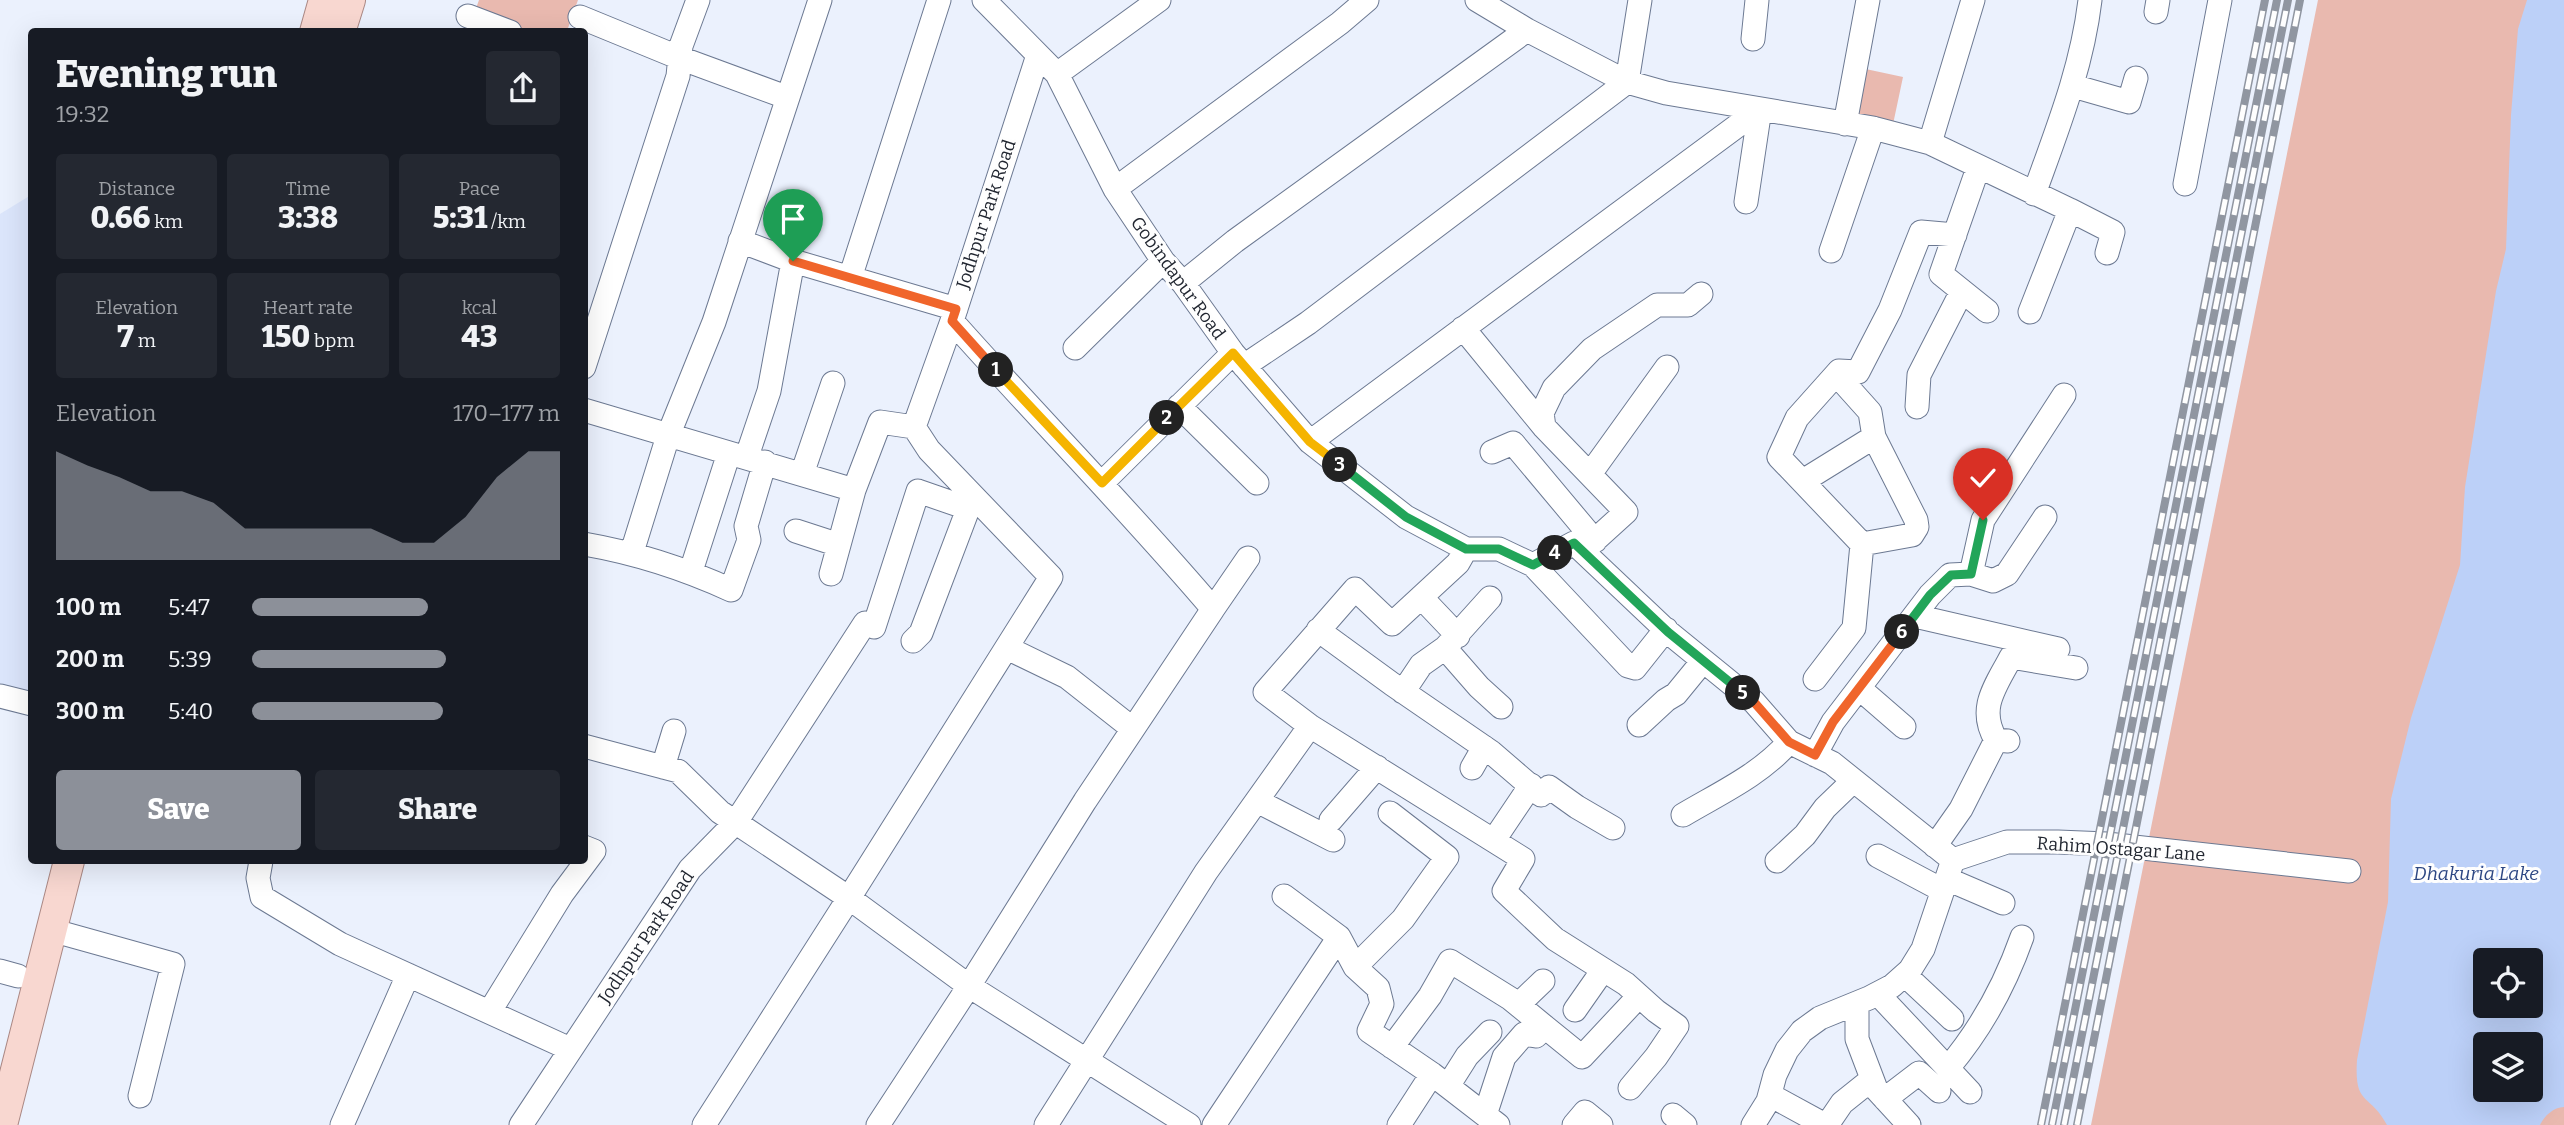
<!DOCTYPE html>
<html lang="en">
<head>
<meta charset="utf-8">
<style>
  body { margin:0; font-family:Bitter,serif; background:#242831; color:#f1f3f6; height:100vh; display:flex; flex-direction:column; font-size:26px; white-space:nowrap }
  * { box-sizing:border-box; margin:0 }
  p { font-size:23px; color:#9ea1a6 }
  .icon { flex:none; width:38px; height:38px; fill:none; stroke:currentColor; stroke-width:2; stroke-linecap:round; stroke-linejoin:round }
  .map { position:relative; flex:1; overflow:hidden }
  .drawer { position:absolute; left:28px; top:28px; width:560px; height:836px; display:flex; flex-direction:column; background:#171b24; border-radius:7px; box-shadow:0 7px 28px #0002 }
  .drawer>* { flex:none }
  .tools { position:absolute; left:2473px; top:948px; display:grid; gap:14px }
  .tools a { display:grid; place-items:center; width:70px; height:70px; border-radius:7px; background:#171b24; box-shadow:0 7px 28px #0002; font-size:35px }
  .pin { position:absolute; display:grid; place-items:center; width:60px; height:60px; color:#fff; margin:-72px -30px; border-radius:50% 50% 50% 0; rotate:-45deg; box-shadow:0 0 7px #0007 }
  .pin .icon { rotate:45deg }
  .km { position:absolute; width:35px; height:35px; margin:-18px; border-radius:50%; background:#222; color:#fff; font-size:19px; line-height:35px; text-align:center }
  .round { display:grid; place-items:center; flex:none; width:74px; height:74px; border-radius:7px; background:#242831 }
  .headline { display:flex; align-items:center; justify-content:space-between; height:119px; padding:0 28px }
  h1 { font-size:38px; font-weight:800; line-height:52px }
  .metrics { display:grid; grid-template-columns:repeat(3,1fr); gap:10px; height:119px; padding:7px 28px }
  .metrics div { display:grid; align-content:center; border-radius:7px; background:#242831; text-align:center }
  .metrics b { font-size:30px; font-weight:800 }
  .metrics small { font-size:19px; font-weight:400 }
  .metrics p { font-size:19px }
  .chart { height:196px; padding:14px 28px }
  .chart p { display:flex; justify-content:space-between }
  .chart svg { width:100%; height:126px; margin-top:7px; fill:#8c9099; opacity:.7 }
  .cta { display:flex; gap:14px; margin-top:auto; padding:14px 28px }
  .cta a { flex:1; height:80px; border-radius:7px; background:#8c9099; color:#fff; font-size:28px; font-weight:800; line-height:80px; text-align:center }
  .cta a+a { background:#242831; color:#f1f3f6 }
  ul { padding:0 28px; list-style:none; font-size:23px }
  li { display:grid; grid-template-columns:112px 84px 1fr; align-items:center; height:52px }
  li i { height:18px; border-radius:9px; background:#8c9099 }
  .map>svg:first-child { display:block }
  .built { fill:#dbe5fb }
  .green { fill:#e9b9af; fill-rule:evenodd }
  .water { fill:#bcd0f8; fill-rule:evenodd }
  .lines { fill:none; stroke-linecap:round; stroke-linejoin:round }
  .minor-casing { stroke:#6c7992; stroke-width:25 }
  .major-casing { stroke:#aa8884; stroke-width:32 }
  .minor { stroke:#fff; stroke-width:23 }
  .major { stroke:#f8d7d0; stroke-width:30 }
  .rail-casing { stroke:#9096a1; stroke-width:8 }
  .rail { stroke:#fefefe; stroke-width:5; stroke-dasharray:16; stroke-linecap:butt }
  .split-1-casing { stroke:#fff; stroke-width:14 }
  .split-2-casing { stroke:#fff; stroke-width:14 }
  .split-3-casing { stroke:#fff; stroke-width:14 }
  .split-4-casing { stroke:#fff; stroke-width:14 }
  .split-5-casing { stroke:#fff; stroke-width:14 }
  .split-6-casing { stroke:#fff; stroke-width:14 }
  .split-7-casing { stroke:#fff; stroke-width:14 }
  .split-1 { stroke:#f0652b; stroke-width:9 }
  .split-2 { stroke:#f5b400; stroke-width:9 }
  .split-3 { stroke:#f5b400; stroke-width:9 }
  .split-4 { stroke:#22a559; stroke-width:9 }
  .split-5 { stroke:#22a559; stroke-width:9 }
  .split-6 { stroke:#f0652b; stroke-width:9 }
  .split-7 { stroke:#22a559; stroke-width:9 }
  .labels { text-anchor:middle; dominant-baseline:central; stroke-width:6; stroke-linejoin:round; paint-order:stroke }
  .street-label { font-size:18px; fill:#222731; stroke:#fefefe }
  .water-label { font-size:19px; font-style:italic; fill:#2d4783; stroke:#fefefe }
</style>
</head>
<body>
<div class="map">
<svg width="2564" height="1125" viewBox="0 0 2564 1125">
  <rect width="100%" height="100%" fill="#ebf1fd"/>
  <path class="built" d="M31 195V694L0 686V214Z"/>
  <path class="green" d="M479 0H578L567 31H524L474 14Z
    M2318 0H2564V1125H2091ZM2485 961H2530V1006H2485ZM2485 1045H2530V1090H2485Z
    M1861 68 1903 77 1892 129 1850 119Z"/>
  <path class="water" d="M2527 0H2564V1107C2554 1107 2544 1116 2540 1125H2387C2369 1092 2354 1107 2357 1060L2388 902 2391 799 2411 718 2460 565 2465 487 2496 291 2506 249 2511 115 2518 29ZM2485 961H2530V1006H2485ZM2485 1045H2530V1090H2485Z"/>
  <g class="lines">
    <defs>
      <path id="minor" d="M984 0 1057 74 1115 189 1163 261 1183 283 1233 353 1310 442 1406 517 1466 549H1499L1533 565 1574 543 1668 632 1754 702 1789 742 1832 763 1953 860
        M1477 0 1527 30 1627 82 1666 93 1873 128 1930 143 2070 210 2030 312
        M2156 12 2158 0
        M468 16 510 32
        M580 17 680 58 786 97
        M1753 39 1757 0
        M1057 74 1159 0
        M2073 86 2129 102 2136 78
        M1845 124 1868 0
        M1930 143 1973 0
        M1978 168 1941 274 1987 311
        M2185 184 2220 0
        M1115 189 1340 23 1367 0
        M2034 194C2057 130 2082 68 2090 0
        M1746 202 1760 109
        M2070 210 2113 232 2107 253
        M740 241 793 261
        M1831 251 1873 128
        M850 278 939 0
        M1183 283 1235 241 1527 30
        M952 321C1038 418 1129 510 1213 609L1248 558
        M1463 328 1544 427 1626 512 1583 551
        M1075 348 1163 261
        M1244 366 1308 323 1627 82 1640 0
        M584 367 678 76 681 46 698 0
        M1839 371 1858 372 1890 310 1921 232 1955 235
        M1179 406 1257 483
        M1917 407 1919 375 1962 291
        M584 410 854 490 880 422 914 427
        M1544 427 1542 413 1554 388 1592 349 1657 305H1688L1701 294
        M1310 442 1760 109
        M1492 452 1513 443 1595 541
        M747 456 769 391 793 261 956 309
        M802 474 833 383
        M1590 474 1667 367
        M1803 481 1874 437 1870 412 1844 383 1839 371
        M1102 483 1233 353
        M796 531 839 545
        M584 544C636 553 683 568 731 590L749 540 746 526 765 462
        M1862 544 1912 535 1917 527 1916 520 1874 437
        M1466 549 1458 563 1392 624 1355 589 1265 692 1310 726 1523 859 1504 891 1555 939 1626 984 1656 1011 1677 1026 1656 1057 1630 1088
        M632 552 668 436 714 322 820 0
        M1533 565 1628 666 1635 668 1666 629
        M691 571 729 453
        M831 574 854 490
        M1971 574 1983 520 2064 395
        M1421 597 1458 636
        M1915 616 2058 649
        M1318 630 1392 684 1491 752 1541 795 1549 787 1577 807 1613 828
        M913 641 921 633 973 496
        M1007 648 1067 677 1133 729
        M1445 648 1490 598
        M1815 679 1854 628 1862 544 1779 457 1797 418 1839 371
        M1859 688 1904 727
        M1403 692 1421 665 1445 648 1479 687 1501 707
        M0 696 32 704
        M1639 725 1666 700 1676 694 1703 661
        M1996 740C1977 708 1996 686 2011 657L2076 668
        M584 746 678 771 720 812 849 898 969 986 1189 1125
        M1815 755 1833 722 1930 595 1950 575 1971 574 1993 581 2007 574 2045 517
        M663 767 674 731
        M1472 768 1484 747
        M1257 801 1333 840
        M1683 815C1720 793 1760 775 1789 742
        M1331 820 1377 767
        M1494 840 1531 785
        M1935 846 1961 809 1996 740 2008 741
        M1878 856 1942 890
        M1953 860 2007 842H2058L2107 844 2349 871
        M261 861 258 878 262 897 340 944 570 1049
        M1777 861 1805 835 1825 808 1853 781
        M1947 879 2003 903
        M1284 896 1339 937 1355 967 1378 988 1382 1004 1369 1031 1432 1074
        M51 930 173 964 140 1096
        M1355 967 1403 919 1447 857 1390 813
        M0 971 18 976
        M1905 975 1952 1019
        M1878 994 1970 1092
        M1857 1003V1039L1876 1089 1909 1125
        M1519 1004 1543 981
        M1575 1010 1603 970
        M490 1011 562 894 594 851 584 847
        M1392 1047 1430 996 1450 961 1511 999 1545 1027
        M1948 1068C1981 1029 2005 985 2022 937
        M1448 1086 1467 1056 1490 1032
        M1770 1095 1825 1125
        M1885 1099 1919 1073 1939 1091
        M1485 1115 1504 1057 1524 1034 1536 1036 1545 1027 1582 1057 1639 996
        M1673 1115 1685 1125
        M342 1125 408 975
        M521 1125 690 869 736 822 865 623 874 627 918 491 967 508
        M704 1125 849 898 1051 577 929 450 914 427 952 321 1038 55
        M878 1125 969 986 1085 801 1213 609
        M1046 1125 1206 872 1310 726
        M1214 1125 1339 937
        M1399 1125 1432 1074 1498 1125
        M1574 1125 1585 1112 1601 1125
        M1753 1125 1768 1101 1775 1075 1787 1050 1802 1031 1820 1018 1869 998 1892 986 1910 970 1923 949 1953 860
        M1827 1125 1842 1103 1872 1079"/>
      <path id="major" d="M315 32 324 0
        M340 32 350 0
        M2 1125 69 861"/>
    </defs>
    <use href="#minor" class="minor-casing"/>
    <use href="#major" class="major-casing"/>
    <use href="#minor" class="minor"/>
    <use href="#major" class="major"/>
    <defs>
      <path id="rail" d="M2041 1125 2265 0
        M2052 1125 2277 0
        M2064 1125 2288 0
        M2077 1125 2300 0"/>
    </defs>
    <use href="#rail" class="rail-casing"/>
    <use href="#rail" class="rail"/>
  </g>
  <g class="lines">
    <defs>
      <path id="split-1" d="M793 261 956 309 952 321 996 370"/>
      <path id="split-2" d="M996 370 1102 483 1167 418"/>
      <path id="split-3" d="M1167 418 1233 353 1310 442 1340 465"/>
      <path id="split-4" d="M1340 465 1406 517 1466 549H1499L1533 565 1555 553"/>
      <path id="split-5" d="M1555 553 1574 543 1668 632 1743 693"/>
      <path id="split-6" d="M1743 693 1754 702 1789 742 1815 755 1833 722 1902 632"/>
      <path id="split-7" d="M1902 632 1930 595 1951 575 1971 574 1983 520"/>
    </defs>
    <use href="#split-1" class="split-1-casing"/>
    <use href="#split-2" class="split-2-casing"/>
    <use href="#split-3" class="split-3-casing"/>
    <use href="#split-4" class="split-4-casing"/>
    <use href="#split-5" class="split-5-casing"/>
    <use href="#split-6" class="split-6-casing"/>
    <use href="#split-7" class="split-7-casing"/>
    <use href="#split-1" class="split-1"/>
    <use href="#split-2" class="split-2"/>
    <use href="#split-3" class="split-3"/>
    <use href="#split-4" class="split-4"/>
    <use href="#split-5" class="split-5"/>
    <use href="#split-6" class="split-6"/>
    <use href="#split-7" class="split-7"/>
  </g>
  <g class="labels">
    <g class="street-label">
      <text transform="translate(986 214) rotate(-72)">Jodhpur Park Road</text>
      <text transform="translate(1178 278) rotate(54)">Gobindapur Road</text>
      <text transform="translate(2121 849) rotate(4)">Rahim Ostagar Lane</text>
      <text transform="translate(646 937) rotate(-56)">Jodhpur Park Road</text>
    </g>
    <g class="water-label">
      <text x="2476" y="873">Dhakuria Lake</text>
    </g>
  </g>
</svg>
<div class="tools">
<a><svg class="icon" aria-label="locate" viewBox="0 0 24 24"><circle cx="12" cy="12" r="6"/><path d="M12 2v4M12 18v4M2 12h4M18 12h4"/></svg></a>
<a><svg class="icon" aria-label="layers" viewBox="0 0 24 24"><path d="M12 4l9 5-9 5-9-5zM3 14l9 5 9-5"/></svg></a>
</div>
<div class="pin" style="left:793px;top:261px;background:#1e9e55"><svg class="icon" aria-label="arrive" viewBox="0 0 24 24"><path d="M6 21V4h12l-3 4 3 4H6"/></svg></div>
<div class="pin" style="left:1983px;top:520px;background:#d93025"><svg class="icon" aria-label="check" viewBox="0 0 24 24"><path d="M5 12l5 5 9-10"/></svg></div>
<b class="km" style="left:996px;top:370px">1</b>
<b class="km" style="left:1167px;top:418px">2</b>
<b class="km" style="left:1340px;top:465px">3</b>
<b class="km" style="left:1555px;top:553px">4</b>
<b class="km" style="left:1743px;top:693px">5</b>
<b class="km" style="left:1902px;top:632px">6</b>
<section class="drawer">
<div class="headline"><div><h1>Evening run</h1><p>19:32</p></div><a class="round"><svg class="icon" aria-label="share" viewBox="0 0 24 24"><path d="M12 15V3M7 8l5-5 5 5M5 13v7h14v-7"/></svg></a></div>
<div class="metrics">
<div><p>Distance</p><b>0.66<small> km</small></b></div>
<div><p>Time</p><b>3:38</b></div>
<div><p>Pace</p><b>5:31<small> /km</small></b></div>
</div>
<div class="metrics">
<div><p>Elevation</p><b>7<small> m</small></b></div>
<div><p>Heart rate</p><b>150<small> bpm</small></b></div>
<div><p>kcal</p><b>43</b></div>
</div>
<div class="chart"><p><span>Elevation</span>170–177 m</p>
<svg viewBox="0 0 160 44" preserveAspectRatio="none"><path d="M0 44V6L10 11L20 15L30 20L40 20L50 24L60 33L70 33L80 33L90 33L100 33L110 38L120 38L130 29L140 15L150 6L160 6V44z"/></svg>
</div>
<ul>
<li><b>100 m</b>5:47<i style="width:57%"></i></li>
<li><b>200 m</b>5:39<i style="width:63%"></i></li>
<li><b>300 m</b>5:40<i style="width:62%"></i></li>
</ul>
<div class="cta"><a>Save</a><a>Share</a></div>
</section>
</div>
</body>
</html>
